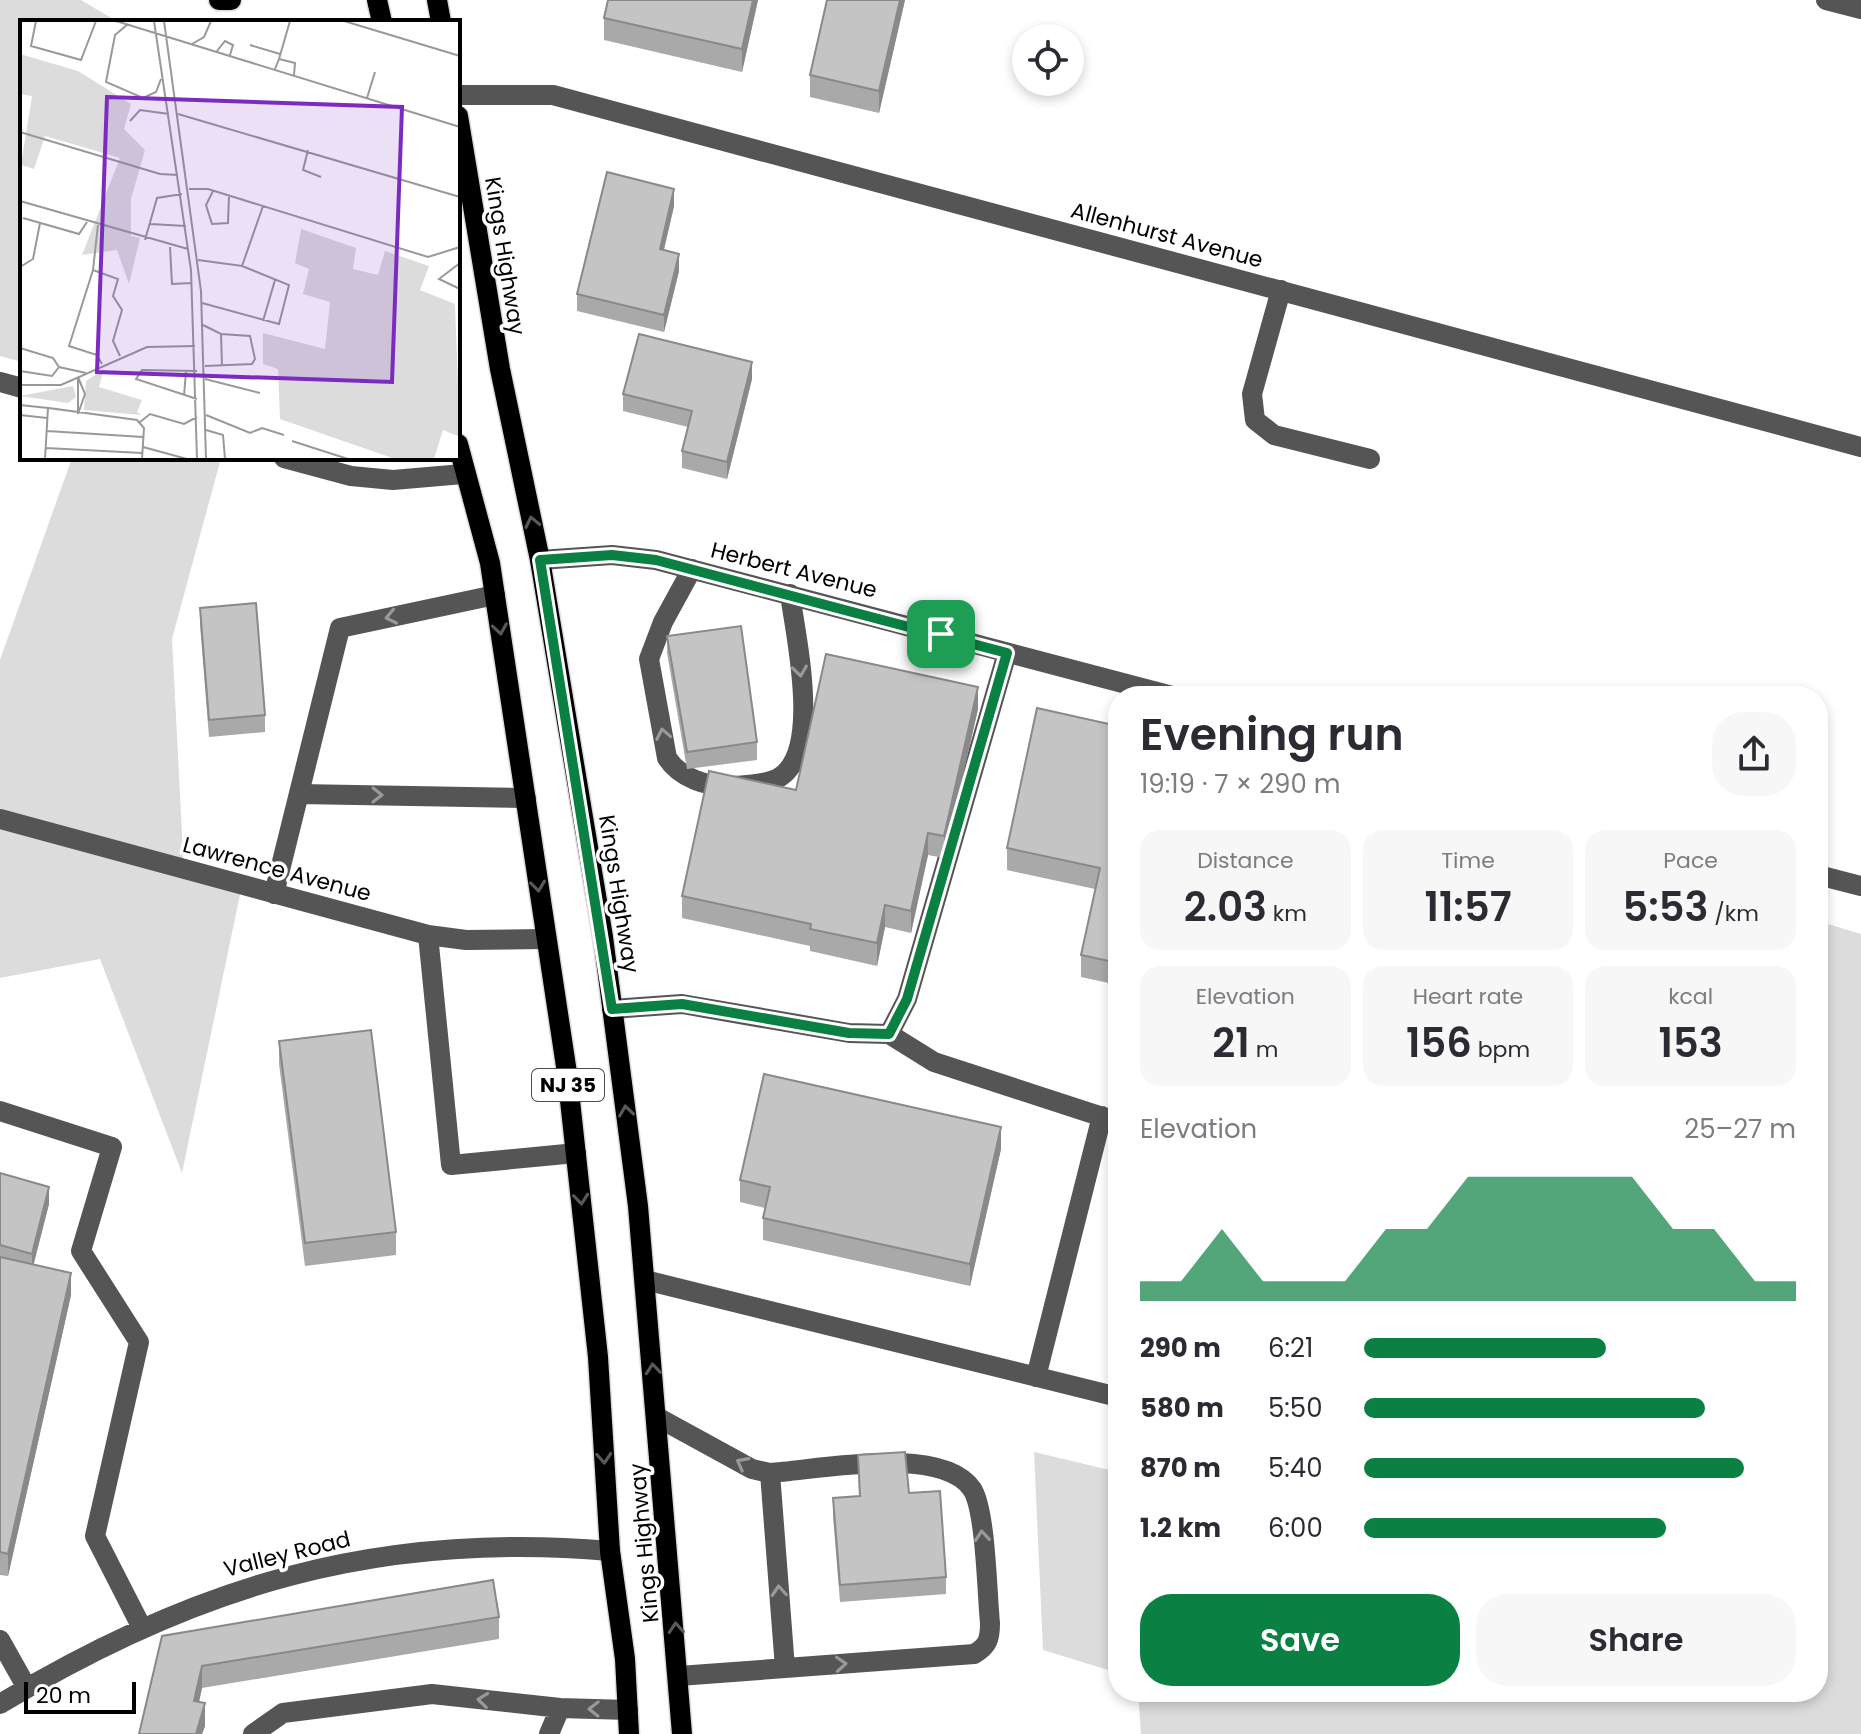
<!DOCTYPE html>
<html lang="en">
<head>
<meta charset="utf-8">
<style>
  body { margin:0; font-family:Poppins,sans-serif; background:#f7f7f7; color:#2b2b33; height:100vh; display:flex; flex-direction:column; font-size:30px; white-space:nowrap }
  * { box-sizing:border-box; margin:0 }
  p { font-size:26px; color:#7c7c81 }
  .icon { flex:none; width:44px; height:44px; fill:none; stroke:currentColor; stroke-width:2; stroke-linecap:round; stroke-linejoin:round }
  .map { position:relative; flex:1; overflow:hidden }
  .drawer { position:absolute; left:1108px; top:686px; width:720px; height:1016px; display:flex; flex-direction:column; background:#fff; border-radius:32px; box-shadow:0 4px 12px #0003 }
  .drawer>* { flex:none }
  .fabs { position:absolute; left:1012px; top:24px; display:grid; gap:16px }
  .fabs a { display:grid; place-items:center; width:72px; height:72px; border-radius:50%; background:#fff; box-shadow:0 4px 12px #0003; font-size:40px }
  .scale { position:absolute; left:24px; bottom:20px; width:112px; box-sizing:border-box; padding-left:8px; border:4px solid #000; border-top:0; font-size:22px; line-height:28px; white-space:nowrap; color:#000; -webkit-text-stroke:6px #fff; paint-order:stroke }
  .pin { position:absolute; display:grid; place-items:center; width:68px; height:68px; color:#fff; margin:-34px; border-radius:16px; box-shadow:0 4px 12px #0006 }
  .round { display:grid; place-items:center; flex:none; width:84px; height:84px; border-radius:32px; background:#f7f7f7 }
  .summary { display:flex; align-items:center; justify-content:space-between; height:136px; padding:0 32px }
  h1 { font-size:44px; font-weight:600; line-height:60px }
  .figures { display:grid; grid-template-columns:repeat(3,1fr); gap:12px; height:136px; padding:8px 32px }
  .figures div { display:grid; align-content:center; border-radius:20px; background:#f7f7f7; text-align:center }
  .figures b { font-size:40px; font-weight:600 }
  .figures small { font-size:22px; font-weight:400 }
  .figures p { font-size:22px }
  .chart { height:224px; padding:16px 32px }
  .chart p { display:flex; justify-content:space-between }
  .chart svg { width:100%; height:144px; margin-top:8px; fill:#0b8043; opacity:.7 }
  .primary-button { display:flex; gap:16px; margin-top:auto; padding:16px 32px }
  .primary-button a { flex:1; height:92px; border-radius:32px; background:#0b8043; color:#fff; font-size:32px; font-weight:600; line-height:92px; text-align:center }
  .primary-button a+a { background:#f7f7f7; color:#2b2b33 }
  ul { padding:0 32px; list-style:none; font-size:26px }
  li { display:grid; grid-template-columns:128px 96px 1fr; align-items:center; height:60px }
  li i { height:20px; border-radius:10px; background:#0b8043 }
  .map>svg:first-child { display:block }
  .green { fill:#dcdcdc }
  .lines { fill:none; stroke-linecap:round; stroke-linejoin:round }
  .major-casing { stroke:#dbdbdb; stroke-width:23 }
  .minor { stroke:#555; stroke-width:20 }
  .major { stroke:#000; stroke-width:20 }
  .wall { fill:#a9a9a9 }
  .shaded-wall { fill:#898989 }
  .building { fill:#c4c4c4; stroke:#898989; stroke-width:2 }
  .oneway { stroke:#595959 }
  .oneway2 { stroke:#999 }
  .route-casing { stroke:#fff; stroke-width:16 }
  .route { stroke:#0b8043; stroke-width:10 }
  .labels { text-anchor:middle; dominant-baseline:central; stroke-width:7; stroke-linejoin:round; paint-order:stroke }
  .shield { fill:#fff; stroke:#4c4c4c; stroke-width:2 }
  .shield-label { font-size:20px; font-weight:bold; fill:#000 }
  .street-label { font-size:22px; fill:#000; stroke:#fff }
  .inset-road { fill:none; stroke:#999; stroke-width:2 }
  .view { fill:#7b2cbf; fill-opacity:0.15; stroke:#7b2cbf; stroke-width:4 }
  .inset-edge { fill:none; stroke:#000; stroke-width:4 }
</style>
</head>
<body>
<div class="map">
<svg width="1861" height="1734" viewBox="0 0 1861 1734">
  <rect width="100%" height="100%" fill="#fff"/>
  <path class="green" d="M0 0H81L118 22H22V362L0 356Z
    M72 458H221L172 639 184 872 242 885 182 1173 100 959 0 978V660Z
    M1818 921 1861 934V1734H1141L1138 1692H1818Z
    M1034 1452 1118 1472V1673L1043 1650Z"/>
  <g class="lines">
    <defs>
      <path id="major" d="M219 0H231
        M377 0 382 22
        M437 0 441 22
        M458 116 500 369 540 560 603 937 638 1206 682 1734
        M458 444 490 563 567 1073 598 1357 610 1551 625 1659 629 1734"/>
    </defs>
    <use href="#major" class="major-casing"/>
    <path class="minor" d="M1826 0 1861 9
      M458 95H553L1861 447
      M1281 290 1252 394 1255 420 1274 435 1370 459
      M0 382 22 388
      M284 458 351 476 393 480 463 474
      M540 560 612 555 656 560 1172 696
      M692 569 663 622 649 659 667 758C680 778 707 787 731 786 743 786 763 784 774 780 825 760 795 634 790 594
      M299 794 526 798
      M0 819 428 935 466 940 544 939
      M1818 875 1861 886
      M274 894 340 628 495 595
      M428 935 451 1165 576 1153
      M612 1009 682 1004 849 1033 889 1034 907 999 1007 653
      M889 1034 934 1062 1118 1122
      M0 1111 112 1147 81 1251 139 1342 95 1536 142 1628
      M645 1280 1118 1397
      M1036 1377 1102 1116
      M657 1417 752 1469 770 1473C818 1470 941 1444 972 1489 986 1510 987 1595 990 1623 990 1639 988 1646 974 1654L679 1676
      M770 1473 785 1668
      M0 1640 27 1688
      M0 1704C197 1585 379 1531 610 1551
      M253 1734 283 1713 432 1694 560 1708 628 1710
      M549 1734 560 1708"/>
    <use href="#major" class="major"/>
  </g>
  <path class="wall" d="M608 0H758L742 72 604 40V18Z
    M905 0 879 113 810 97V75Z
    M674 206 664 250 679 271 664 332 577 311V294Z
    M752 379 727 479 682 468V451L688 427 623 411V394Z
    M200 608 265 715V732L209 737 200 625Z
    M667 636 757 742V760L687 769 667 653Z
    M978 709 944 858 928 855 911 933 885 927 877 966 810 951V946L682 918V896L796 790Z
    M1118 726V985L1081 977V955L1095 889 1007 870V848Z
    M279 1041 396 1232V1255L305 1266 279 1064Z
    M1001 1149 970 1286 763 1240V1218L765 1208 740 1202V1180Z
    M0 1173 49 1204 33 1265 71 1295 8 1576 0 1575Z
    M858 1455 909 1493 946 1577V1594L840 1602 833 1516V1498L859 1496Z
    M499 1617V1639L202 1688 199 1702 205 1726 202 1734H139L162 1636Z"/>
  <path class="shaded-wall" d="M753 0H758L742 72V49Z
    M900 0H905L879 113V91Z
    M674 189V206L660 266V249Z
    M679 254V271L664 332V315Z
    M752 362V379L727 479V462Z
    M978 687V709L944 858V836Z
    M928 833V855L911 933V911Z
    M885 905V927L877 966V943Z
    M1001 1127V1149L970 1286V1264Z
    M49 1187V1204L32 1271V1254Z
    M71 1273V1295L8 1576V1554Z
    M202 1666V1688L194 1724V1701Z
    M205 1703V1726L202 1734H196Z"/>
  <path class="building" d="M608 0H753L742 49 604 18Z
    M827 0H900L879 91 810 75Z
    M607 172 674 189 660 249 679 254 664 315 577 294Z
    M639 334 752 362 727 462 682 451 692 411 623 394Z
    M256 603 265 715 209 720 200 608Z
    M741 626 757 742 687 752 667 636Z
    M826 654 978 687 944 836 928 833 911 911 885 905 877 943 810 929 811 924 682 896 709 771 796 790Z
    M1037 708 1118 726V963L1081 955 1100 868 1007 848Z
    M371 1030 396 1232 305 1243 279 1041Z
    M764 1074 1001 1127 970 1264 763 1218 770 1187 740 1180Z
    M0 1173 49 1187 32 1254 0 1245Z
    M0 1257 71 1273 8 1554 0 1552Z
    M905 1452 909 1493 940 1491 946 1577 840 1585 833 1498 860 1496 858 1455Z
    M493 1580 499 1617 202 1666 194 1701 205 1703 196 1734H139L162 1636Z"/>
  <defs><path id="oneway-chevron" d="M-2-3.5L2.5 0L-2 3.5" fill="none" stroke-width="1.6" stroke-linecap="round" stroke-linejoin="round" transform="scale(2)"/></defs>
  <g class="oneway">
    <use href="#oneway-chevron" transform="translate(532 522) rotate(-102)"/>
    <use href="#oneway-chevron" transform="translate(500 629) rotate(81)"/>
    <use href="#oneway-chevron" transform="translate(538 886) rotate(83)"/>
    <use href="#oneway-chevron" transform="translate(626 1111) rotate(-98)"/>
    <use href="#oneway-chevron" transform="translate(581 1199) rotate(84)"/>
    <use href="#oneway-chevron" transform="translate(653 1369) rotate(-95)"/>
    <use href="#oneway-chevron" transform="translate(604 1458) rotate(86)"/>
    <use href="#oneway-chevron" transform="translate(676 1628) rotate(-94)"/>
  </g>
  <g class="oneway2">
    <use href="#oneway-chevron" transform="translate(391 617) rotate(168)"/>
    <use href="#oneway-chevron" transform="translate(800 671) rotate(82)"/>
    <use href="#oneway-chevron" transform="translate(663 734) rotate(-101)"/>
    <use href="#oneway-chevron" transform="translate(377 795) rotate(1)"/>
    <use href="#oneway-chevron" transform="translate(742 1463) rotate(-152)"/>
    <use href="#oneway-chevron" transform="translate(982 1536) rotate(-95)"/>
    <use href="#oneway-chevron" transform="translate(779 1591) rotate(-94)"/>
    <use href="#oneway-chevron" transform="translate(841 1664) rotate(-4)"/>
    <use href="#oneway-chevron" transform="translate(483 1700) rotate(-174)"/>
    <use href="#oneway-chevron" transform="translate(594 1709) rotate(-179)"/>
  </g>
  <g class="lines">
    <defs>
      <path id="route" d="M612 555 656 560 1007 653 907 999 889 1034 849 1033 682 1004 612 1009 540 560Z"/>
    </defs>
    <use href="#route" class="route-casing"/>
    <use href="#route" class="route"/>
  </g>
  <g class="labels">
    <rect class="shield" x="532" y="1069" width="72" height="32" rx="6"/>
    <g class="shield-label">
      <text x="568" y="1085">NJ 35</text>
    </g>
    <g class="street-label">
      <text transform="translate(1167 235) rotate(15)">Allenhurst Avenue</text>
      <text transform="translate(505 256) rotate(81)">Kings Highway</text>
      <text transform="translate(794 570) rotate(14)">Herbert Avenue</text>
      <text transform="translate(277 869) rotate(15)">Lawrence Avenue</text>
      <text transform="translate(619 894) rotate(81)">Kings Highway</text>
      <text transform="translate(644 1543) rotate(-95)">Kings Highway</text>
      <text transform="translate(287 1554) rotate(-14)">Valley Road</text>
    </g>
  </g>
  <g transform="translate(20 20)">
    <rect width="440" height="440" fill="#fff"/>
    <path d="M0 34 58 51 111 84 104 109 125 130 111 179V216L120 218 109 264 97 230 62 235 100 138 25 116 14 149 1 145 12 76 0 74ZM281 209 336 228 333 249 358 255 365 231 409 246 400 270 435 284 440 417 423 410 414 439H375L260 399 258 349 243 344V313L305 329 310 282 283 274 289 249 275 243ZM84 349 79 367 122 380 117 392 121 395 64 390 66 361ZM53 366 56 377 48 383 0 376Z" fill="#dcdcdc"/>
    <path class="inset-road" d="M16 1 11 26 61 40 76 1M96 1 440 107M134 1 171 250 177 439M144 1 181 271 186 439M324 1 440 36M108 4 95 15 86 62 123 78 136 72 141 59M172 24 184 17 191 1M230 25 260 34M197 31 205 21 213 25 210 35M259 39 270 1M255 49 259 39 275 43 274 55M347 78 355 52M158 94 440 177M110 101 120 90 149 94M0 112 140 154 158 155M288 130 283 150 301 157M169 169H188L408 237 440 227M193 171 186 185 192 204 208 203 209 175M0 181 168 229M3 198 59 214 67 202M130 204 166 206M78 205 73 250 49 326 77 335 82 344M125 220 137 178 162 174M150 227 152 264 172 263M178 240 222 246 243 186M440 243 419 259 440 269M0 247 13 239 20 203M73 250 98 259 93 276 102 290 93 321 100 336M182 283 259 304 269 265 222 246M243 301 255 260M183 305 201 314 230 316 235 339 232 344 185 346M201 314 202 346M0 328 33 338 39 347 66 353M0 351 32 356 39 347M177 351 122 350 116 359 177 379M185 359 240 373M0 365H41L127 327 175 326M164 376 166 351M0 385 28 388M58 394 65 374 58 357M58 394V358M0 395 27 398M186 395 230 413 242 408 264 415M120 402 130 394 164 404 177 397M186 410 203 415 205 439M27 411 123 417M272 421 328 439M123 427 167 439M26 428 122 433M25 439 28 388 117 400 124 408 122 439"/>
    <path class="view" d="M87 77 382 87 372 362 77 352Z"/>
    <rect width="440" height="440" class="inset-edge"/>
  </g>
</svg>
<div class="fabs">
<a><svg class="icon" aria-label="locate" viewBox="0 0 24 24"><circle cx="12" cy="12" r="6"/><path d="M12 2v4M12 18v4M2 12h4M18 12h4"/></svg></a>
</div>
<div class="scale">20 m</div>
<div class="pin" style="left:941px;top:634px;background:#1e9e55"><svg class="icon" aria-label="arrive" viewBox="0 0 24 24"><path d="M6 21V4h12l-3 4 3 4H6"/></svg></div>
<section class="drawer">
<div class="summary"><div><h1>Evening run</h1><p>19:19 · 7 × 290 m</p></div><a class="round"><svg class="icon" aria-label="share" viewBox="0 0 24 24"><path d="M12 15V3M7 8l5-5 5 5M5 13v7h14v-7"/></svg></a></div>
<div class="figures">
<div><p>Distance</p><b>2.03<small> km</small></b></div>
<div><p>Time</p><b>11:57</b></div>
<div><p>Pace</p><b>5:53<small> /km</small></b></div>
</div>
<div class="figures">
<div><p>Elevation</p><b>21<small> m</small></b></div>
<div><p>Heart rate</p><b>156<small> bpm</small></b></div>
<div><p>kcal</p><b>153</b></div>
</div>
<div class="chart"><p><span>Elevation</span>25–27 m</p>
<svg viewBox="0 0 160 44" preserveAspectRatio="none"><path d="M0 44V38L10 38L20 22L30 38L40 38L50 38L60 22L70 22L80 6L90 6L100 6L110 6L120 6L130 22L140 22L150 38L160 38V44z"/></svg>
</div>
<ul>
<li><b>290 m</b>6:21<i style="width:56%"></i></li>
<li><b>580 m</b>5:50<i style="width:79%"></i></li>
<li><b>870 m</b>5:40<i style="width:88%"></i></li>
<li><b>1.2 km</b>6:00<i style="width:70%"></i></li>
</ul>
<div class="primary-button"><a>Save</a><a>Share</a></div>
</section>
</div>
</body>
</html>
